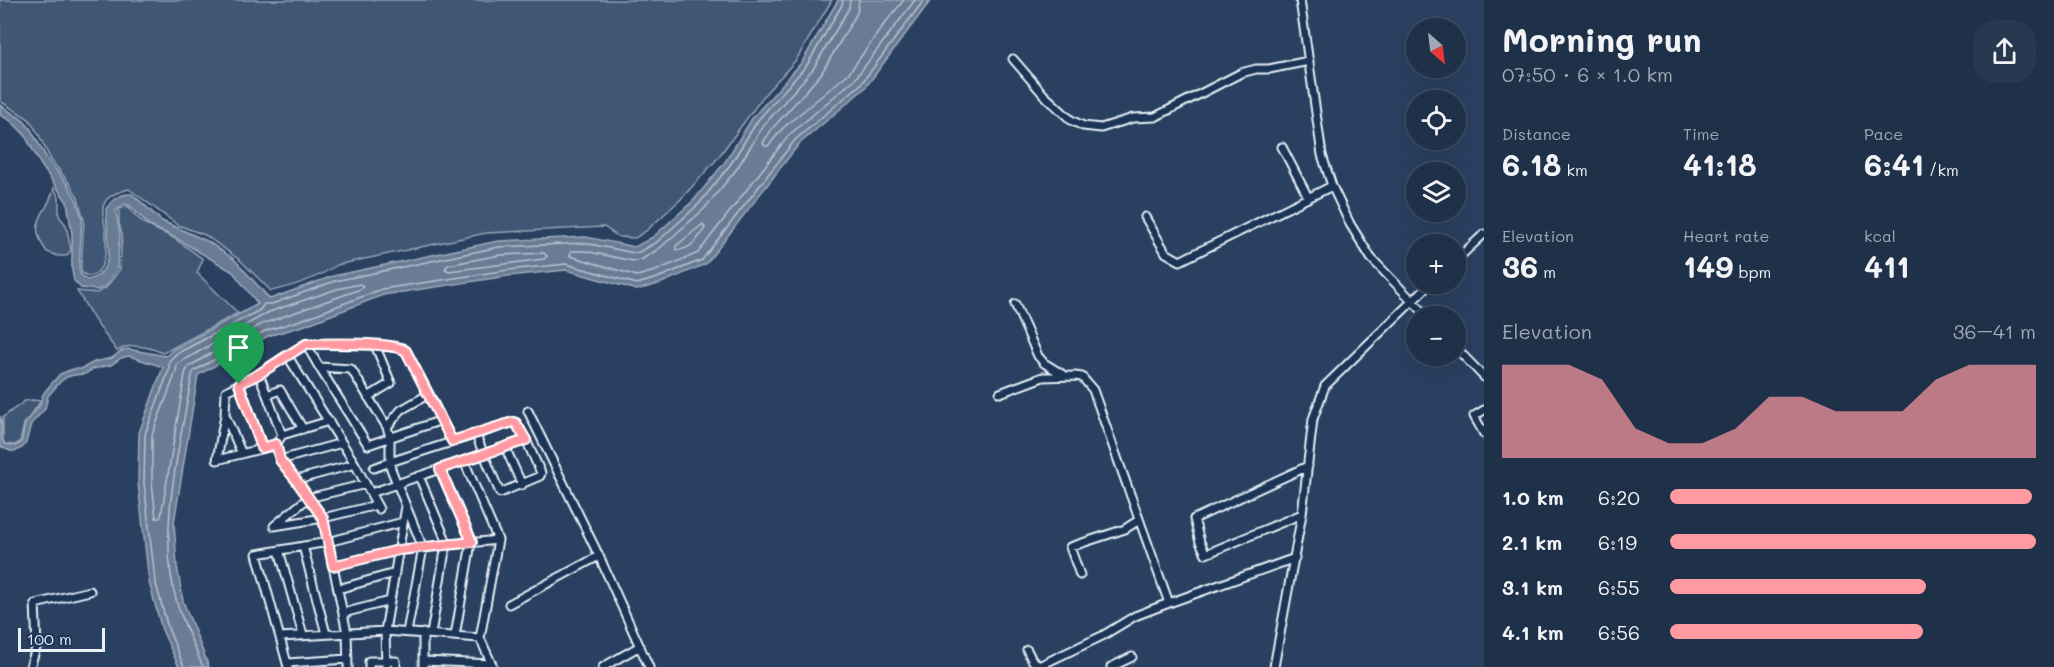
<!DOCTYPE html>
<html lang="en">
<head>
<meta charset="utf-8">
<style>
  body { margin:0; font-family:Mali,sans-serif; background:#273850; color:#f1f3f6; height:100vh; display:flex; flex-direction:column; font-size:22px; white-space:nowrap }
  * { box-sizing:border-box; margin:0 }
  p { font-size:20px; color:#a1a9b4 }
  .icon { flex:none; width:33px; height:33px; fill:none; stroke:currentColor; stroke-width:2; stroke-linecap:round; stroke-linejoin:round }
  .map { position:relative; flex:1; overflow:hidden }
  .details { display:flex; flex-direction:column; background:#1f3049; width:570px }
  .details>* { flex:none }
  .needle { width:39px; rotate:152deg }
  .fabs { position:absolute; left:1406px; top:18px; display:grid; gap:12px }
  .fabs a { display:grid; place-items:center; width:60px; height:60px; border-radius:50%; background:#1f3049; box-shadow:0 6px 24px #0002,0 0 0 2px #3c4b61; font-size:30px }
  .scale { position:absolute; left:18px; bottom:15px; width:87px; box-sizing:border-box; padding-left:6px; border:3px solid #e8f1f8; border-top:0; font-size:16px; line-height:21px; white-space:nowrap; color:#e8f1f8; -webkit-text-stroke:4px #1d3557; paint-order:stroke }
  .pin { position:absolute; display:grid; place-items:center; width:51px; height:51px; color:#fff; margin:-62px -26px; border-radius:50% 50% 50% 0; rotate:-45deg; box-shadow:0 0 6px #0007 }
  .pin .icon { rotate:45deg }
  .round { display:grid; place-items:center; flex:none; width:63px; height:63px; border-radius:24px; background:#273850 }
  .overview { display:flex; align-items:center; justify-content:space-between; height:102px; padding:0 18px }
  h1 { font-size:33px; font-weight:700; line-height:45px }
  .metrics { display:grid; grid-template-columns:repeat(3,1fr); gap:9px; height:102px; padding:6px 18px }
  .metrics div { display:grid; align-content:center }
  .metrics b { font-size:30px; font-weight:700 }
  .metrics small { font-size:16px; font-weight:400 }
  .metrics p { font-size:16px }
  .chart { height:168px; padding:12px 18px }
  .chart p { display:flex; justify-content:space-between }
  .chart svg { width:100%; height:108px; margin-top:6px; fill:#ff9aa2; opacity:.7 }
  ul { padding:0 18px; list-style:none; font-size:20px }
  li { display:grid; grid-template-columns:96px 72px 1fr; align-items:center; height:45px }
  li i { height:15px; border-radius:8px; background:#ff9aa2 }
  main { display:flex; flex:1; min-height:0 }
  .map>svg:first-child { display:block }
  .green { fill:#415774; stroke:#94a4b6; stroke-width:1.5 }
  .water { fill:#6b7c95; stroke:#9dabbd; stroke-width:1.5 }
  .lines { fill:none; stroke-linecap:round; stroke-linejoin:round }
  .shore { stroke:#b6c2d0; stroke-width:1.5 }
  .minor-casing { stroke:#e8f1f8; stroke-width:11 }
  .minor { stroke:#1d3557; stroke-width:7 }
  .route-casing { stroke:#fff; stroke-width:12 }
  .route { stroke:#ff9aa2; stroke-width:8 }
</style>
</head>
<body>
<main>
<div class="map">
<svg width="1484" height="667" viewBox="0 0 1484 667">
  <rect width="100%" height="100%" fill="#294061"/>
  <filter id="ink" filterUnits="userSpaceOnUse"><feTurbulence type="fractalNoise" baseFrequency=".0167" numOctaves="2"/><feDisplacementMap in="SourceGraphic" scale="12" xChannelSelector="R" yChannelSelector="G"/><feConvolveMatrix kernelMatrix="1 2 1 2 8 2 1 2 1" color-interpolation-filters="sRGB"/></filter>
  <g filter="url(#ink)">
    <path class="green" d="M0 0H832L796 60 765 94 717 159 681 199 646 231 635 238 619 237 604 227 486 233 337 265C316 279 295 286 271 291L240 260 205 235 178 225 129 189C118 192 106 195 103 207 102 213 104 220 105 226 107 239 108 266 95 274 90 278 87 276 82 273L81 267 84 220 78 198 70 184 51 160 39 135 29 119 0 101Z
      M54 188 59 198V216L66 225 71 250 67 256H58L47 252C25 220 47 217 54 188Z
      M128 206C143 228 154 227 175 239 184 245 193 252 203 259L197 273 238 313 163 353C149 347 130 342 117 351L95 321 77 291 97 293 106 288 120 269 122 235 119 223V209Z
      M32 400 41 401 24 424 20 442 15 445 5 444 3 440V417L25 401Z"/>
    <path class="water" d="M838 0H931L865 88 799 144 706 264 659 284 637 290 566 270 508 276 383 295 303 326 268 336 198 375 174 523 177 566 183 601 209 667H179L162 630 149 582 138 483 139 433 163 367 129 356 121 358 111 365 93 369 85 374 74 375 67 377 60 382 48 396 45 409 31 424 26 443 22 448 16 451H10L0 446V416C4 427 0 436 4 444L15 446 21 443 25 424 40 405 42 396 46 390 60 374 73 369H81L94 362 112 358 121 351 128 349 166 356 172 350 258 304 233 272 174 237 150 226 129 205 125 204 116 211 120 235 117 269 105 287 98 290 81 288 74 281 72 271V234L67 202 41 165 24 134 11 121 0 115V105L23 120 30 128 48 160 68 185 77 201 82 218 79 268 81 275 87 280C119 273 106 232 106 209 112 199 120 193 132 194L162 221 207 241 234 259 270 299 333 276 498 241 586 237 635 247 653 237 694 200 725 162 753 117 802 62Z"/>
    <g class="lines">
      <path class="shore" d="M850 0 849 8 813 69 764 125 736 170 704 209 660 248 641 260 633 261 585 251H571L570 256 637 276 655 271 698 253 789 135 855 79 915 0
        M859 0 857 13 821 74 771 130 763 143 765 146H768L784 127 849 73 885 23 904 0
        M703 224 705 228C697 240 691 250 676 250V246Z
        M544 253 547 256 544 259 449 271 445 269 448 265 500 255Z
        M360 284 363 286 361 289 262 324 188 367 185 374 161 516 160 518H156L152 482V435L176 372 177 364 269 312 337 289Z
        M184 667 168 628 155 580 144 483 145 434 169 370V361L176 354 260 310 264 304H272L335 281 499 247 585 243 634 253 639 252 657 242 699 204 730 165 758 120 807 65 842 5 843 0
        M203 667C194 646 184 625 177 603 156 533 180 446 192 375L194 371 265 331 301 320 382 289 508 270 566 264 637 284 657 278 702 260 795 140 861 84 924 0"/>
      <defs>
        <path id="minor" d="M1300 0 1322 155 1332 186 1350 224 1371 258 1427 316
          M1013 59 1044 95 1071 120 1083 126 1101 128 1133 118 1155 117 1241 73 1256 69H1269L1309 61
          M1282 147 1308 197
          M1145 217 1166 253 1180 261 1332 186
          M1455 261 1484 234
          M1015 304 1038 356 1044 363 1065 376
          M306 344 287 355 355 464 379 509
          M375 345 402 348 406 351 429 394
          M1455 347 1484 377
          M319 367 306 344 375 345 391 383 368 397
          M259 374 282 435
          M239 384 263 448
          M1000 393 1043 377 1075 376 1082 377 1093 390 1169 603 1295 558
          M267 395 280 390 303 429
          M1484 410 1474 416 1484 434
          M528 411 599 556 649 667
          M225 415 242 454
          M329 421 282 435 276 445 280 460 296 480 323 518 347 633 348 667
          M387 427 351 369 319 367 368 445 442 420
          M452 441 429 394 401 410 387 427 390 437V462L513 422 516 423 526 440
          M276 445 217 460 225 415 226 391 259 374 287 355
          M505 447 522 485
          M280 460 342 443
          M464 461 498 540
          M374 468 390 462 391 469 423 548 407 632
          M440 469 472 542
          M419 476 448 545
          M296 480 355 464
          M366 484 308 498 274 526 323 518 377 505
          M371 493C422 475 474 457 526 440L541 473 540 476 500 493 475 433
          M1302 514 1206 554 1200 542 1194 519 1308 466
          M303 546 326 634
          M279 550 303 635
          M333 566 399 550 498 540 480 638 493 667
          M1080 575 1070 547 1125 529 1139 520
          M338 589 395 573
          M509 604 599 556
          M343 613 390 601
          M423 633V667
          M431 634 446 545
          M455 636 471 543
          M280 637 385 631 480 638
          M1027 650 1032 660 1039 666 1102 636 1135 616 1169 603
          M423 661 492 664
          M287 663 348 659
          M30 667 37 645 35 604 90 591
          M288 667 257 554 328 542 403 522
          M369 667V661H396V667
          M386 667 385 631 406 506
          M603 667 640 646
          M1111 667 1132 657
          M1274 667 1302 514 1313 419 1325 386 1430 284"/>
      </defs>
      <use href="#minor" class="minor-casing"/>
      <use href="#minor" class="minor"/>
    </g>
  </g>
  <g class="lines" filter="url(#ink)">
    <defs>
      <path id="route" d="M306 344C326 344 392 341 406 351L452 441 513 422 516 423 526 440 440 469 472 542 399 550 333 566 323 518 296 480 280 460 276 444 262 448 239 384 259 374Z"/>
    </defs>
    <use href="#route" class="route-casing"/>
    <use href="#route" class="route"/>
  </g>
</svg>
<div class="fabs">
<a><svg class="needle" viewBox="-14 -14 28 28"><path d="M0-13l5 13h-10z" fill="#e53935"/><path d="M0 13l5-13h-10z" fill="#a1a9b4"/></svg></a>
<a><svg class="icon" aria-label="locate" viewBox="0 0 24 24"><circle cx="12" cy="12" r="6"/><path d="M12 2v4M12 18v4M2 12h4M18 12h4"/></svg></a>
<a><svg class="icon" aria-label="layers" viewBox="0 0 24 24"><path d="M12 4l9 5-9 5-9-5zM3 14l9 5 9-5"/></svg></a>
<a>+</a>
<a>−</a>
</div>
<div class="scale">100 m</div>
<div class="pin" style="left:239px;top:384px;background:#1e9e55"><svg class="icon" aria-label="arrive" viewBox="0 0 24 24"><path d="M6 21V4h12l-3 4 3 4H6"/></svg></div>
</div>
<section class="details">
<div class="overview"><div><h1>Morning run</h1><p>07:50 · 6 × 1.0 km</p></div><a class="round"><svg class="icon" aria-label="share" viewBox="0 0 24 24"><path d="M12 15V3M7 8l5-5 5 5M5 13v7h14v-7"/></svg></a></div>
<div class="metrics">
<div><p>Distance</p><b>6.18<small> km</small></b></div>
<div><p>Time</p><b>41:18</b></div>
<div><p>Pace</p><b>6:41<small> /km</small></b></div>
</div>
<div class="metrics">
<div><p>Elevation</p><b>36<small> m</small></b></div>
<div><p>Heart rate</p><b>149<small> bpm</small></b></div>
<div><p>kcal</p><b>411</b></div>
</div>
<div class="chart"><p><span>Elevation</span>36–41 m</p>
<svg viewBox="0 0 160 44" preserveAspectRatio="none"><path d="M0 44V6L10 6L20 6L30 12L40 32L50 38L60 38L70 32L80 19L90 19L100 25L110 25L120 25L130 12L140 6L150 6L160 6V44z"/></svg>
</div>
<ul>
<li><b>1.0 km</b>6:20<i style="width:99%"></i></li>
<li><b>2.1 km</b>6:19<i style="width:100%"></i></li>
<li><b>3.1 km</b>6:55<i style="width:70%"></i></li>
<li><b>4.1 km</b>6:56<i style="width:69%"></i></li>
</ul>
</section>
</main>
</body>
</html>
